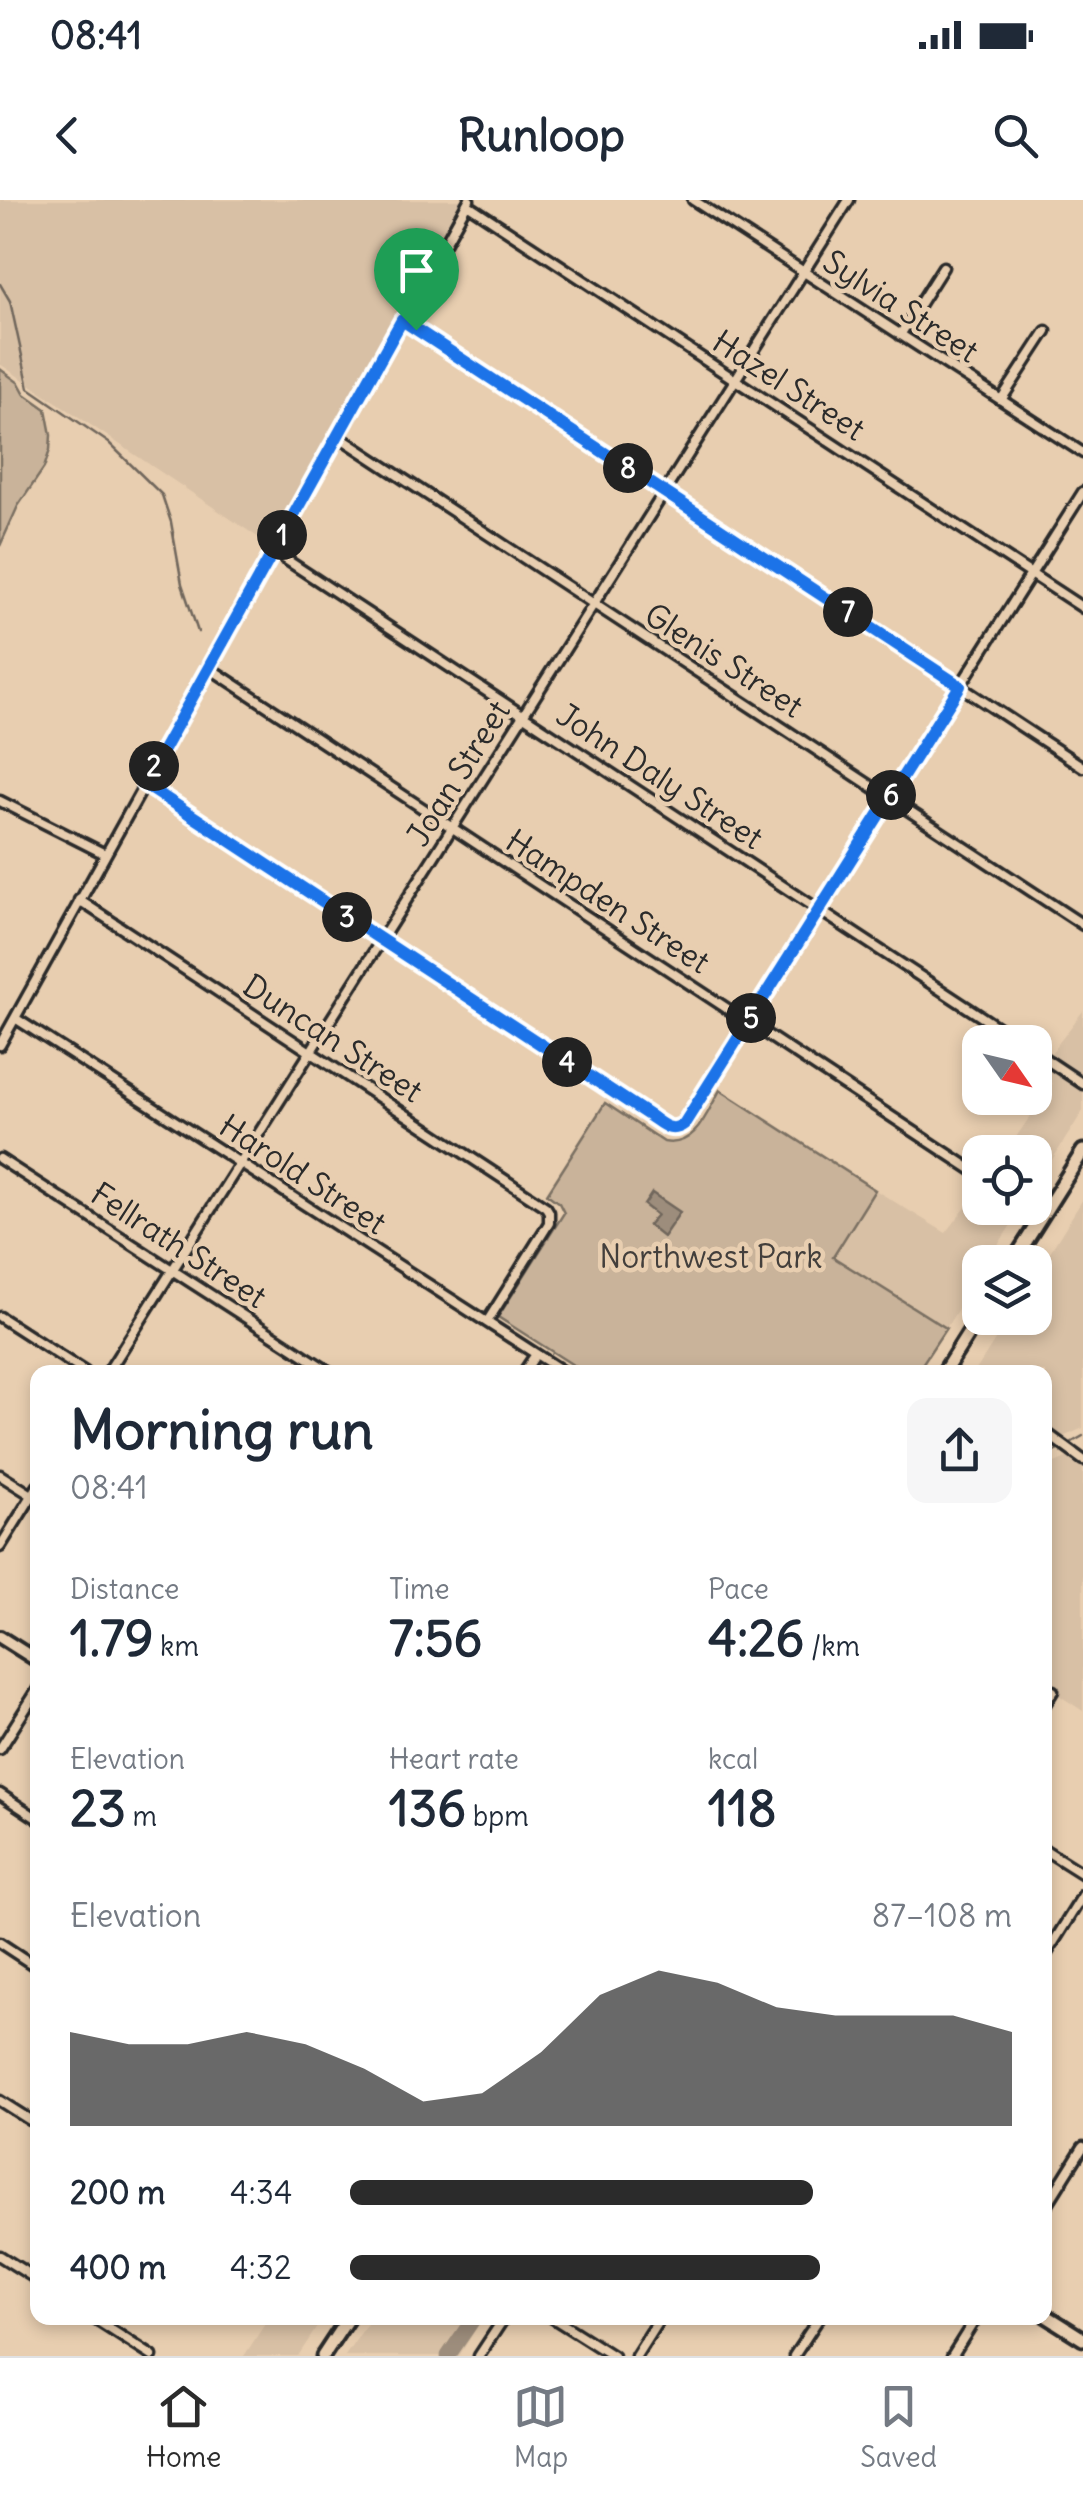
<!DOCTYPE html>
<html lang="en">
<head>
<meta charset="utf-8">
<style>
  body { margin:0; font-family:Delius,sans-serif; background:#f6f6f7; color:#1f2937; height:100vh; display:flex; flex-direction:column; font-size:38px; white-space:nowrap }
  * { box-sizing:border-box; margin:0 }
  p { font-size:32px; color:#747a83 }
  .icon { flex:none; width:55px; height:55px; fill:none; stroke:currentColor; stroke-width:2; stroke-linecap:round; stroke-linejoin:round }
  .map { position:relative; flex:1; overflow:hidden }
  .details { position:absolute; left:30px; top:1165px; width:1022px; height:960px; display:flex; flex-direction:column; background:#fff; border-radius:20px; box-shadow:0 5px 15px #0003 }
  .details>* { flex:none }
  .needle { width:65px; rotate:124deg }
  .tools { position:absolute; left:962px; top:825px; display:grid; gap:20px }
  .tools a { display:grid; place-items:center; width:90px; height:90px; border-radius:20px; background:#fff; box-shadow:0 5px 15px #0003; font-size:50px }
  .pin { position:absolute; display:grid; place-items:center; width:85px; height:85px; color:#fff; margin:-102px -42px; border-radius:50% 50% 50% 0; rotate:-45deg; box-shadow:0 0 10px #0007 }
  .pin .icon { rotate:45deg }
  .km { position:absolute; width:50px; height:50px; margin:-25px; border-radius:50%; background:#222; color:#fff; font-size:28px; line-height:50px; text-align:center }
  .round { display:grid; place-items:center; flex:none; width:105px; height:105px; border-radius:20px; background:#f6f6f7 }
  .summary { display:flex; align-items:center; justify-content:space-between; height:170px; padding:0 40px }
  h1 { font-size:55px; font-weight:800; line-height:75px }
  .figures { display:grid; grid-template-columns:repeat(3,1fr); gap:15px; height:170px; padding:10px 40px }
  .figures div { display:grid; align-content:center }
  .figures b { font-size:50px; font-weight:800 }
  .figures small { font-size:28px; font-weight:400 }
  .figures p { font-size:28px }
  .chart { height:280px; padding:20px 40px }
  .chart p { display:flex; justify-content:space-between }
  .chart svg { width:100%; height:180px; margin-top:10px; fill:#2b2b2b; opacity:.7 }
  ul { padding:0 40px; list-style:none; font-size:32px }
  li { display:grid; grid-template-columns:160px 120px 1fr; align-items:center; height:75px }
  li i { height:25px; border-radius:12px; background:#2b2b2b }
  .status { display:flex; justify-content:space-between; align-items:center; height:70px; padding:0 50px; background:#fff; direction:ltr }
  .status svg { height:28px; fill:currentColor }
  header { display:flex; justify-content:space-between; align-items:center; height:130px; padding:0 40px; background:#fff; font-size:45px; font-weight:800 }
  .menu { display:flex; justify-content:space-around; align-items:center; height:140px; border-top:2px solid #e0e1e3; background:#fff; font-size:28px; color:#747a83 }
  .menu a { display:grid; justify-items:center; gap:5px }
  .menu .current { color:#2b2b2b }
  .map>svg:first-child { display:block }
  .built { fill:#d8c0a5 }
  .green { fill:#c9b39a; stroke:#7a6f62; stroke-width:2.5 }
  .water { fill:#9d8d7b; stroke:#6f665b; stroke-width:2.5 }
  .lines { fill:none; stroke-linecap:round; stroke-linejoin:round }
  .stream { stroke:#6f665b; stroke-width:2.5 }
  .river { stroke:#9d8d7b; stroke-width:15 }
  .minor-casing { stroke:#2b2b2b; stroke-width:15 }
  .tertiary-casing { stroke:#2b2b2b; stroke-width:18 }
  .secondary-casing { stroke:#2b2b2b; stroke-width:19 }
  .minor { stroke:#e8ceb0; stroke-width:8 }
  .tertiary { stroke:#e8ceb0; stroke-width:10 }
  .secondary { stroke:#e8ceb0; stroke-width:11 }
  .route-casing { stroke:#fff; stroke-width:20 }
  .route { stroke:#1a73e8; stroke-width:12 }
  .labels { text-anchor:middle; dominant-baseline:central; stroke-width:9; stroke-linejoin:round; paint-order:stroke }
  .street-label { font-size:32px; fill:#2b2b2b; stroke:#e8ceb0 }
  .park-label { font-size:32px; fill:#433f3c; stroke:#e8ceb0 }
</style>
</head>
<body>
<div class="status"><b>08:41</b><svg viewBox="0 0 49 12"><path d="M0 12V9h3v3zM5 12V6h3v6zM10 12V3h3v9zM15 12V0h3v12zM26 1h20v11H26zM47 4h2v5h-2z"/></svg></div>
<header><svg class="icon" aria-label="back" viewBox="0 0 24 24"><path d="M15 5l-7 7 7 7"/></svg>Runloop<svg class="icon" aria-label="search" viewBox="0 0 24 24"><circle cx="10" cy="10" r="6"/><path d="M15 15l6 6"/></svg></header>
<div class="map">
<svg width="1083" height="2156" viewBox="0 0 1083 2156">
  <rect width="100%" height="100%" fill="#e8ceb0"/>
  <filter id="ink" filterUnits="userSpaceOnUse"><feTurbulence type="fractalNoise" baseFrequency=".01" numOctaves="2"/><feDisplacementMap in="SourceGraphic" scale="20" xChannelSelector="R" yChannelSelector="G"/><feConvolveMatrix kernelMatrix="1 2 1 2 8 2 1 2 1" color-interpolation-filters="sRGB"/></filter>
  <g filter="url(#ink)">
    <path class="built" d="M0 0H461L268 344 0 164Z
      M1083 811V911L1035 987V952H1006L1052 884 1036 873Z
      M980 989V1008H1022L987 1062H980V1074L946 1128 833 1056 875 990 946 1033Z
      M1083 999V1228L1045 1245V1172H975L1009 1118H1035V1076Z
      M1083 1251V1511L1045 1486V1267Z
      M269 2118H323L298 2156H244Z
      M371 2118H483L459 2156H345Z"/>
    <path class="green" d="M0 169 19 183 25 194 46 209 51 235 50 250 44 268 18 306 0 346Z
      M720 890 875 990 833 1057 946 1128 917 1172H866L860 1169 857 1172H584L498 1117 564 1013 559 1003 547 994 605 903 664 942C696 948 707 912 720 890Z"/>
    <path class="water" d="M652 993 680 1012 663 1037 648 1025 657 1015 644 1005Z"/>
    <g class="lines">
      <path class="stream" d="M0 84 10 101 29 188 109 243 162 295 171 322 182 384 198 432
        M1067 1245 1083 1236
        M1045 1256 1060 1249"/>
      <path class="river" d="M448 2156 474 2118"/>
      <defs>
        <path id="minor" d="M693 0 1083 253
          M467 4 1083 408
          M402 120 1083 567
          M900 135 943 67
          M1001 200 1046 131
          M338 236 1083 725
          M273 351 1020 842
          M208 467 980 975
          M144 584 649 916C661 924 671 934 684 923L1083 292
          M0 601 105 654
          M79 700 546 1007 549 1012V1023L487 1122
          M15 818 564 1172
          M0 845 469 0
          M1035 852 1083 884
          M0 959 330 1172
          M1029 1008 1042 1016
          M0 1117 85 1172
          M108 1172 849 0
          M524 1172 536 1154
          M1045 1232 1083 1260
          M0 1275 38 1299
          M0 1347 38 1286
          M1045 1504 1053 1491
          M0 1549 38 1489
          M0 1594 38 1619
          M1045 1650 1083 1674
          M0 1743 38 1768
          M1045 1756 1083 1695
          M0 1901 38 1925
          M1045 2008 1083 1947
          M0 2056 38 2080
          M93 2118 152 2156
          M553 2118 613 2156
          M479 2156 504 2118
          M636 2156 660 2118
          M794 2156 819 2118
          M952 2156 976 2118"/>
        <path id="tertiary" d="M0 1437 38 1461"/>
        <path id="secondary" d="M1013 1062 1083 951
          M944 1172 980 1115
          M1045 2115 1083 2139
          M323 2156 348 2118"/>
      </defs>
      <use href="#minor" class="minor-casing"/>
      <use href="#tertiary" class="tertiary-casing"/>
      <use href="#secondary" class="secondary-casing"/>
      <use href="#minor" class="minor"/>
      <use href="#tertiary" class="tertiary"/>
      <use href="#secondary" class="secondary"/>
    </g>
  </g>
  <g class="lines" filter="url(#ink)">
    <defs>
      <path id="route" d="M402 120 960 486 684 924C671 934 662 924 650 916L144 584Z"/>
    </defs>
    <use href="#route" class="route-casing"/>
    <use href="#route" class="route"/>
  </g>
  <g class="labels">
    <g class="street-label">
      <text transform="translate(901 106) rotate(33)">Sylvia Street</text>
      <text transform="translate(789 185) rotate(33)">Hazel Street</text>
      <text transform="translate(724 460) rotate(33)">Glenis Street</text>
      <text transform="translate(458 573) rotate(-58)">Joan Street</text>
      <text transform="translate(660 576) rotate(33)">John Daly Street</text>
      <text transform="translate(608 701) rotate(33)">Hampden Street</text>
      <text transform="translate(333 838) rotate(33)">Duncan Street</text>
      <text transform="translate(303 974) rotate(33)">Harold Street</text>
      <text transform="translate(179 1045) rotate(33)">Fellrath Street</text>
    </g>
    <g class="park-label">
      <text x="711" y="1056">Northwest Park</text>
    </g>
  </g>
</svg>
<div class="tools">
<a><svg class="needle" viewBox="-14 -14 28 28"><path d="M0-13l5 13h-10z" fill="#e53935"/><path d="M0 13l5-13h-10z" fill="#747a83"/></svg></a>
<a><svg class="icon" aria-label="locate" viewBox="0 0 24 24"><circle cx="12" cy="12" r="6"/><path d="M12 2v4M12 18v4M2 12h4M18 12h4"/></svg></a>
<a><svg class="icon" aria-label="layers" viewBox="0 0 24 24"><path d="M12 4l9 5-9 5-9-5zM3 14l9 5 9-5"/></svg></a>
</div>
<div class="pin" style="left:416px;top:130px;background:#1e9e55"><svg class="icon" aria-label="arrive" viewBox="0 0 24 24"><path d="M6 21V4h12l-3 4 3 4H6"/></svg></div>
<b class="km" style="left:282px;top:335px">1</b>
<b class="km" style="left:154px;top:566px">2</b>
<b class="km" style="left:347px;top:717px">3</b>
<b class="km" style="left:567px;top:862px">4</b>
<b class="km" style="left:751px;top:818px">5</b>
<b class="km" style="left:891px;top:595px">6</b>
<b class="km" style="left:848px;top:412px">7</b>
<b class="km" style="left:628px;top:268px">8</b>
<section class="details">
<div class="summary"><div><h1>Morning run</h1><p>08:41</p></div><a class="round"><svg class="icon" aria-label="share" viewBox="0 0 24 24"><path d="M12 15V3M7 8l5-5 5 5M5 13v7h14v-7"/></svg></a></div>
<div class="figures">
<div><p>Distance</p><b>1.79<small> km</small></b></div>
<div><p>Time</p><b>7:56</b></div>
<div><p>Pace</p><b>4:26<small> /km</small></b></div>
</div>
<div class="figures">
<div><p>Elevation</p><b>23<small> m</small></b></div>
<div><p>Heart rate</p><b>136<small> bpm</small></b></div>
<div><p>kcal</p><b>118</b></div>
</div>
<div class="chart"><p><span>Elevation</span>87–108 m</p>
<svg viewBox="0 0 160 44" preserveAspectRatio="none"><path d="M0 44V21L10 24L20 24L30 21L40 24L50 30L60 38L70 36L80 26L90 12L100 6L110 9L120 15L130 17L140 17L150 17L160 21V44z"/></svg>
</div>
<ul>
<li><b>200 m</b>4:34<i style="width:70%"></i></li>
<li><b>400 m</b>4:32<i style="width:71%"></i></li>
</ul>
</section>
</div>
<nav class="menu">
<a class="current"><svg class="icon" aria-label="home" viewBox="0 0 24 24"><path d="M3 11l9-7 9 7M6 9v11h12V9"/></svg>Home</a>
<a><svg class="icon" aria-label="map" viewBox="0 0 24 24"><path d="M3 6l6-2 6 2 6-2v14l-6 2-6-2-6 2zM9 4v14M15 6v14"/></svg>Map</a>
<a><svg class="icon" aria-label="saved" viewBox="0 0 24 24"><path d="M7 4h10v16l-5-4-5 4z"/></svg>Saved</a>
</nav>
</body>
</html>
